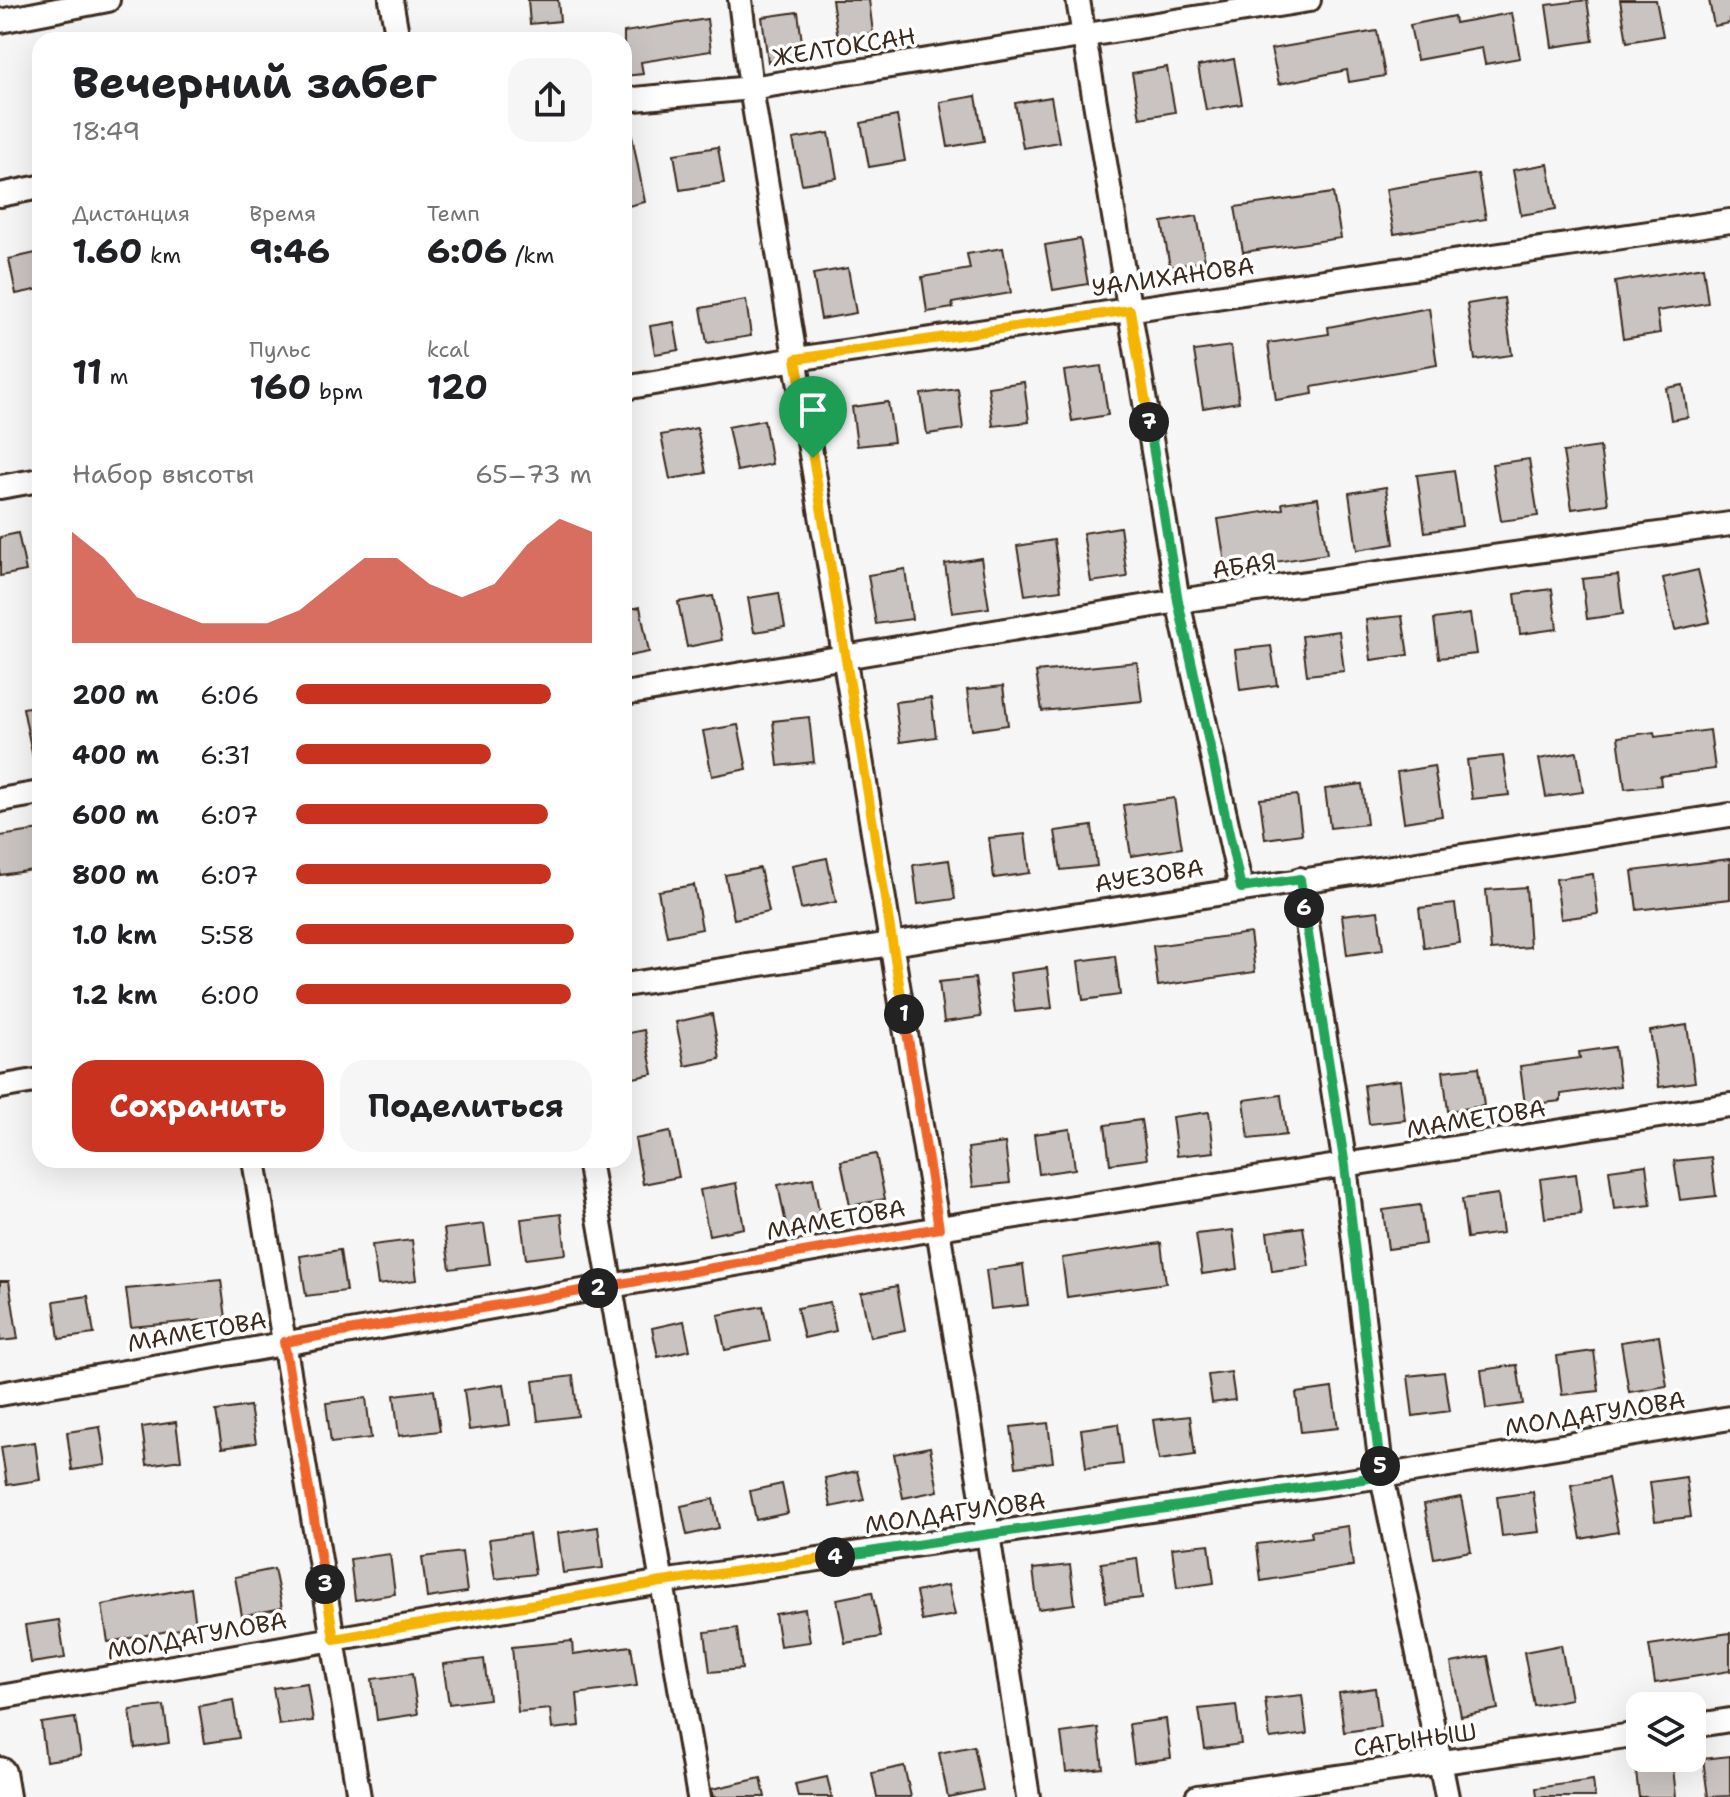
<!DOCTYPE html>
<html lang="ru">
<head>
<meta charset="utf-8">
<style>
  body { margin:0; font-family:"Shantell Sans",sans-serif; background:#f6f6f6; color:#202124; height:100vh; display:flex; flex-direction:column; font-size:30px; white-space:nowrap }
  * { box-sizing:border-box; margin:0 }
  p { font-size:26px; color:#757577 }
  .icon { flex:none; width:44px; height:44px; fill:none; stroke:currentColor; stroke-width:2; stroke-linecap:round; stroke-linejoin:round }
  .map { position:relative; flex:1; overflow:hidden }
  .sheet { position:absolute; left:32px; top:32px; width:600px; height:1136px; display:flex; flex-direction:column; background:#fff; border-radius:24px; box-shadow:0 8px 32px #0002 }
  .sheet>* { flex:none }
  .controls { position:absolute; left:1626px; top:1692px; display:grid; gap:16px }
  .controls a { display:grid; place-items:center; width:80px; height:80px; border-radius:16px; background:#fff; box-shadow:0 8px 32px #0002; font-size:40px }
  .pin { position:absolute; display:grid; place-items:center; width:68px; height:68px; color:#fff; margin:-82px -34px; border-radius:50% 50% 50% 0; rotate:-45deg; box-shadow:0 0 8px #0007 }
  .pin .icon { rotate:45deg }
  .km { position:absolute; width:40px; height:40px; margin:-20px; border-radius:50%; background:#222; color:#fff; font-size:22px; line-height:40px; text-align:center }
  .round { display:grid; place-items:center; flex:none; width:84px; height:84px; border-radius:24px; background:#f6f6f6 }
  .headline { display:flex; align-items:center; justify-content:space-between; height:136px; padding:0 40px }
  h1 { font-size:44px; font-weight:700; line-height:60px }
  .metrics { display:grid; grid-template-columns:repeat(3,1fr); gap:12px; height:136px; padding:8px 40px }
  .metrics div { display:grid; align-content:center }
  .metrics b { font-size:34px; font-weight:700 }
  .metrics small { font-size:22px; font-weight:400 }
  .metrics p { font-size:22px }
  .chart { height:224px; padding:16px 40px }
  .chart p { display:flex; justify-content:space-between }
  .chart svg { width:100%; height:144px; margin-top:8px; fill:#c8321e; opacity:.7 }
  .button { display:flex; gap:16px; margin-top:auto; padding:16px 40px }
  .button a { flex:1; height:92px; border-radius:24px; background:#c8321e; color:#fff; font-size:32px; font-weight:700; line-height:92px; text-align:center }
  .button a+a { background:#f6f6f6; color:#202124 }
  ul { padding:0 40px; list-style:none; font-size:26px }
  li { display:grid; grid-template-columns:128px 96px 1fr; align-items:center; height:60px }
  li i { height:20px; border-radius:10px; background:#c8321e }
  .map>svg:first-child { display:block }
  .building { fill:#c9c3c1; stroke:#3b2a1e; stroke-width:2 }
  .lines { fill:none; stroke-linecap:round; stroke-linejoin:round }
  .street-casing { stroke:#3b2a1e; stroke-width:28 }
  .secondary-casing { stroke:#3b2a1e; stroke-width:36 }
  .street { stroke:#fff; stroke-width:22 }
  .secondary { stroke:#fff; stroke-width:30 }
  .split-1-casing { stroke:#fff; stroke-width:16 }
  .split-2-casing { stroke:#fff; stroke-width:16 }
  .split-3-casing { stroke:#fff; stroke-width:16 }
  .split-4-casing { stroke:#fff; stroke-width:16 }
  .split-5-casing { stroke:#fff; stroke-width:16 }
  .split-6-casing { stroke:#fff; stroke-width:16 }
  .split-7-casing { stroke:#fff; stroke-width:16 }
  .split-8-casing { stroke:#fff; stroke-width:16 }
  .split-1 { stroke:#f5b400; stroke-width:10 }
  .split-2 { stroke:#f0652b; stroke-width:10 }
  .split-3 { stroke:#f0652b; stroke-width:10 }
  .split-4 { stroke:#f5b400; stroke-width:10 }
  .split-5 { stroke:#22a559; stroke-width:10 }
  .split-6 { stroke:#22a559; stroke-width:10 }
  .split-7 { stroke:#22a559; stroke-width:10 }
  .split-8 { stroke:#f5b400; stroke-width:10 }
  .labels { text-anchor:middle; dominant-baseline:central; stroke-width:7; stroke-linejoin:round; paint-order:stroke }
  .street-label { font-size:24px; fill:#3b2a1e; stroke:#fff }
</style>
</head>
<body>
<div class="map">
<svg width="1730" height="1797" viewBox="0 0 1730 1797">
  <rect width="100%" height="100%" fill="#f7f6f6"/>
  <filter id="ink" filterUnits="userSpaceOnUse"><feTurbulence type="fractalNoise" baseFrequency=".0125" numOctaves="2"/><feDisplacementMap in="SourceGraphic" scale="16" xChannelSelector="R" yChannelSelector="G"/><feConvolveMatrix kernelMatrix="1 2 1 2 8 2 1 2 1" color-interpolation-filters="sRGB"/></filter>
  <g filter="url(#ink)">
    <path class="building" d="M528 0H558L560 21 530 24Z
      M832 0H869L873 33 838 38Z
      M1587 0 1593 41 1552 47 1546 5Z
      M1620 0H1656L1663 36 1627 42Z
      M1709 0H1730V23L1714 26Z
      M798 12 804 57 768 62 762 17Z
      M1512 13 1520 58 1485 64 1482 48 1417 60 1410 25 1454 16 1455 23Z
      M707 19 711 51 641 62 643 74 624 76V32Z
      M1377 31 1385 76 1349 82 1347 70 1279 84 1271 49Z
      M1234 59 1242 104 1206 110 1198 66Z
      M1167 67 1175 112 1140 118 1132 73Z
      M976 96 984 141 948 147 940 102Z
      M1051 97 1059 142 1023 148 1015 103Z
      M897 116 905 161 869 167 861 123Z
      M631 131 645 202 624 207V132Z
      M829 133 837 178 802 184 793 139Z
      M718 147 724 183 680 190 674 154Z
      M1548 164 1556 209 1521 215 1513 170Z
      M1478 174 1486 219 1394 234 1386 189Z
      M1333 193 1341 238 1243 252 1235 207Z
      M1197 216 1205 261 1170 267 1162 222Z
      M1080 239 1088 284 1053 290 1045 245Z
      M1003 248 1011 293 952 303 953 308 927 312 922 277 970 269 967 254Z
      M40 252V289L16 294 9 259Z
      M1703 267 1708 303 1657 311 1660 333 1623 339 1615 282Z
      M848 268 856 313 821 319 813 274Z
      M1504 298 1512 355 1475 360 1467 304Z
      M746 300 751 336 707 343 701 308Z
      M1429 308 1437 365 1312 387 1313 394 1276 400 1268 343 1329 334 1328 327Z
      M674 322 679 350 655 354 650 326Z
      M1231 346 1239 402 1203 408 1194 351Z
      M1101 366 1108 415 1072 421 1064 371Z
      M1024 382 1029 422 993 426 988 387Z
      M1683 385 1688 417 1671 420 1666 388Z
      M958 389 963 429 927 434 921 394Z
      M888 402 894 442 857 446 852 407Z
      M764 420 772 464 737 471 728 427Z
      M697 428 706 473 670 479 661 435Z
      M1600 447 1608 504 1572 509 1563 452Z
      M1529 459 1538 516 1501 521 1492 464Z
      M1454 470 1462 526 1425 532 1417 475Z
      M1386 487 1394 544 1357 550 1349 493Z
      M1318 498 1327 554 1262 564 1263 570 1227 576 1218 519 1283 509 1282 503Z
      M1120 527 1127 577 1091 582 1083 533Z
      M18 533 26 571 0 576V537Z
      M1054 540 1061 590 1025 595 1017 546Z
      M981 558 989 608 952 613 945 564Z
      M905 569 912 619 876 624 868 575Z
      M1698 570 1710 622 1675 630 1663 578Z
      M1618 575 1623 614 1587 619 1582 579Z
      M1552 589 1557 629 1520 634 1515 594Z
      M779 593 785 627 754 632 748 598Z
      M713 596 722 640 687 647 678 602Z
      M640 607 649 652 624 657V610Z
      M1470 614 1476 654 1439 658 1434 619Z
      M1402 616 1408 655 1371 660 1366 620Z
      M1339 631 1344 671 1307 675 1302 636Z
      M1271 646 1277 685 1240 690 1235 650Z
      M1137 662 1142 701 1042 711 1036 672Z
      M1003 686 1008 725 972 730 967 690Z
      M931 698 936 737 900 742 895 702Z
      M40 705V758H33L23 708Z
      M809 717 814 762 778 766 773 721Z
      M738 725 747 769 712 776 703 731Z
      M1710 730 1715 769 1660 776 1661 785 1625 789 1618 737 1654 732 1655 737Z
      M1577 752 1583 792 1546 797 1539 759Z
      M1503 756 1509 795 1472 799 1467 760Z
      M1434 766 1442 816 1404 822 1397 772Z
      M1362 784 1367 824 1330 828 1325 789Z
      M1297 795 1302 834 1265 839 1260 799Z
      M1174 798 1182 848 1131 856 1123 805Z
      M1092 826 1097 866 1061 870 1055 831Z
      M40 830V869L0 875V836Z
      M1025 834 1030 873 994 878 989 838Z
      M827 858 836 902 801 909 792 865Z
      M1730 859V899L1637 910 1632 871Z
      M949 860 955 899 918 904 913 865Z
      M760 868 769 912 734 919 725 875Z
      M1593 874 1598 914 1561 919 1556 879Z
      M694 885 702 929 667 936 658 891Z
      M1526 887 1530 947 1491 950 1486 890Z
      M1455 904 1460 943 1424 948 1419 908Z
      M1378 911 1383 950 1347 955 1342 915Z
      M1250 933 1255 972 1158 986 1153 946Z
      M1115 956 1120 995 1083 1000 1078 961Z
      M1047 968 1052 1008 1015 1012 1010 973Z
      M975 978 981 1017 944 1022 939 982Z
      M712 1014 720 1059 685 1066 676 1022Z
      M1687 1025 1695 1082 1659 1087 1650 1031Z
      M644 1030 653 1074 624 1080V1034Z
      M1615 1047 1620 1086 1561 1094V1101L1525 1105 1520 1066 1580 1058 1579 1052Z
      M1479 1067 1484 1106 1448 1111 1443 1071Z
      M1400 1080 1405 1120 1369 1124 1364 1085Z
      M1281 1095 1286 1135 1249 1139 1244 1100Z
      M1209 1112 1214 1152 1177 1156 1172 1117Z
      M1141 1120 1147 1159 1110 1164 1105 1125Z
      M1070 1129 1075 1169 1039 1174 1034 1134Z
      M670 1132 679 1177 643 1184 635 1139Z
      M1005 1143 1010 1183 973 1187 968 1148Z
      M876 1154 885 1199 850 1206 841 1161Z
      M1711 1157 1716 1196 1680 1200 1674 1161Z
      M1646 1165 1651 1205 1614 1209 1609 1170Z
      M1576 1174 1581 1214 1545 1218 1540 1179Z
      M813 1178 821 1222 787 1229 778 1185Z
      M736 1183 744 1228 709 1235 700 1190Z
      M1498 1194 1503 1233 1467 1238 1462 1199Z
      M1420 1205 1425 1244 1388 1249 1383 1210Z
      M561 1214 566 1254 526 1259 521 1219Z
      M484 1224 490 1264 450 1269 444 1229Z
      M1303 1227 1309 1266 1272 1271 1267 1232Z
      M1233 1230 1238 1269 1202 1274 1196 1234Z
      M412 1240 417 1280 378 1285 372 1245Z
      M1161 1243 1166 1283 1067 1297 1062 1258Z
      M340 1250 346 1291 306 1296 300 1256Z
      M1023 1265 1028 1305 991 1309 986 1270Z
      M221 1280 226 1318 131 1327 126 1289Z
      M0 1281H9L18 1339 0 1341Z
      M897 1286 905 1330 870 1337 861 1293Z
      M88 1296 94 1334 59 1339 54 1301Z
      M830 1302 836 1331 804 1338 797 1308Z
      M763 1306 770 1341 725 1350 718 1315Z
      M684 1321 690 1350 658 1357 652 1328Z
      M1659 1336 1667 1386 1629 1392 1621 1342Z
      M1594 1351 1599 1391 1562 1395 1557 1356Z
      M1517 1365 1523 1404 1486 1409 1481 1370Z
      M1231 1372 1235 1400 1212 1403 1208 1375Z
      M1444 1372 1450 1411 1413 1416 1408 1376Z
      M573 1376 578 1416 538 1421 533 1381Z
      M504 1384 510 1425 469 1430 464 1390Z
      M1332 1388 1338 1428 1301 1432 1296 1393Z
      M434 1390 440 1431 399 1436 394 1395Z
      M366 1398 371 1438 331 1443 326 1403Z
      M250 1406 256 1443 222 1448 216 1411Z
      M1190 1416 1195 1455 1159 1460 1153 1420Z
      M176 1422 181 1460 147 1465 142 1427Z
      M1048 1423 1053 1462 1016 1467 1011 1427Z
      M1118 1424 1123 1464 1086 1468 1081 1429Z
      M100 1427 106 1465 72 1470 67 1432Z
      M35 1442 40 1480 7 1485 1 1447Z
      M930 1447 938 1491 903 1498 894 1454Z
      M857 1471 864 1500 831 1507 825 1478Z
      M1686 1477 1691 1517 1655 1521 1650 1482Z
      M1608 1478 1618 1532 1581 1539 1571 1485Z
      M782 1484 788 1513 756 1520 750 1491Z
      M1533 1492 1539 1532 1502 1536 1497 1497Z
      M1461 1497 1471 1551 1434 1558 1424 1504Z
      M713 1499 719 1528 687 1535 681 1506Z
      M1348 1526 1353 1566 1261 1581 1257 1544 1312 1537 1311 1531Z
      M598 1527 603 1568 563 1573 558 1533Z
      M529 1534 535 1574 495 1579 489 1539Z
      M1209 1544 1214 1583 1177 1588 1172 1548Z
      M462 1552 467 1592 427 1598 422 1557Z
      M390 1554 395 1594 355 1600 350 1559Z
      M1137 1558 1142 1598 1106 1602 1101 1563Z
      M1070 1565 1075 1604 1038 1609 1033 1569Z
      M274 1569 282 1608 242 1616 235 1577Z
      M948 1585 955 1615 922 1621 916 1592Z
      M191 1588 196 1626 108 1642 102 1605Z
      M872 1592 881 1637 845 1643 837 1599Z
      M805 1609 810 1642 780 1646 775 1614Z
      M59 1620 65 1658 31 1663 25 1625Z
      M737 1628 742 1669 710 1672 705 1632Z
      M1730 1633V1671L1655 1683 1649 1645Z
      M572 1641 573 1654 631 1646 637 1686 577 1694 580 1726 552 1729 550 1709 518 1712 512 1647Z
      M1561 1645 1571 1699 1534 1706 1524 1652Z
      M1488 1656 1498 1709 1461 1716 1451 1663Z
      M484 1659 489 1699 449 1704 443 1664Z
      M412 1674 418 1714 377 1720 372 1679Z
      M307 1683 313 1721 279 1725 273 1688Z
      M1375 1688 1380 1727 1344 1732 1339 1693Z
      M1302 1695 1307 1734 1270 1739 1265 1699Z
      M233 1700 239 1738 205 1743 199 1706Z
      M1236 1705 1241 1744 1205 1749 1199 1709Z
      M164 1706 169 1743 135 1748 130 1710Z
      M75 1718 81 1756 46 1761 41 1723Z
      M1166 1719 1171 1758 1134 1763 1129 1724Z
      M1098 1728 1103 1768 1066 1772 1061 1733Z
      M974 1746 983 1790 948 1797 939 1753Z
      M1730 1756V1796L1708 1797 1703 1759Z
      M904 1766 911 1797H877L872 1773Z
      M1673 1767 1676 1797H1639L1636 1772Z
      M827 1777 832 1797H798L795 1784Z
      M761 1778 765 1797H713L712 1789Z
      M1593 1780 1595 1797H1537L1536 1788Z"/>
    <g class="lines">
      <defs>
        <path id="street" d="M391 0 398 40
          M740 0 751 88 988 1534 1028 1797
          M1078 0 1178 601 1241 888
          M0 21 108 0
          M624 100 751 88 1309 0
          M0 195 40 187
          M624 388 796 359 1730 221
          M0 487 40 480
          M624 694 1178 601 1730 524
          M0 800 40 793
          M1300 879 1345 1166 1382 1476 1447 1797
          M624 985 1730 815
          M0 1087 40 1080
          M254 1160 359 1797
          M589 1160 699 1797
          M0 1394 939 1228 1730 1105
          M0 1697 662 1582 1382 1476 1730 1418
          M1692 1726 1730 1720
          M1197 1797 1640 1734"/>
        <path id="secondary" d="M0 1773 4 1797"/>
      </defs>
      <use href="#street" class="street-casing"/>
      <use href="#secondary" class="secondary-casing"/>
      <use href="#street" class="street"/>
      <use href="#secondary" class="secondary"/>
    </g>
  </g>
  <g class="lines" filter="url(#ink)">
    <defs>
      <path id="split-1" d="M813 458 904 1014"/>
      <path id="split-2" d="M598 1288 939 1228 904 1014"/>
      <path id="split-3" d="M325 1584 284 1342 598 1288"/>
      <path id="split-4" d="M325 1584 334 1639 662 1582 835 1557"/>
      <path id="split-5" d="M835 1557 1382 1476 1380 1466"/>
      <path id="split-6" d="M1304 908 1345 1166 1380 1466"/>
      <path id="split-7" d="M1149 422 1178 601 1241 888 1300 879 1304 908"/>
      <path id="split-8" d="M813 458 796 359 1130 310 1149 422"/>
    </defs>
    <use href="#split-1" class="split-1-casing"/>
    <use href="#split-2" class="split-2-casing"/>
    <use href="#split-3" class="split-3-casing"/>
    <use href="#split-4" class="split-4-casing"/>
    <use href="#split-5" class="split-5-casing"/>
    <use href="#split-6" class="split-6-casing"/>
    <use href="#split-7" class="split-7-casing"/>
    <use href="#split-8" class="split-8-casing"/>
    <use href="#split-1" class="split-1"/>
    <use href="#split-2" class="split-2"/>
    <use href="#split-3" class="split-3"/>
    <use href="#split-4" class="split-4"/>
    <use href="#split-5" class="split-5"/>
    <use href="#split-6" class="split-6"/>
    <use href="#split-7" class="split-7"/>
    <use href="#split-8" class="split-8"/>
  </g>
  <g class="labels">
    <g class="street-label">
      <text transform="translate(844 47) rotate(-9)">ЖЕЛТОКСАН</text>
      <text transform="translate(1173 277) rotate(-8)">УАЛИХАНОВА</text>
      <text transform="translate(1244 566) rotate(-8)">АБАЯ</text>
      <text transform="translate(1149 876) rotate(-9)">АУЕЗОВА</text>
      <text transform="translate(1476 1119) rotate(-9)">МАМЕТОВА</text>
      <text transform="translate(836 1220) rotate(-10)">МАМЕТОВА</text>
      <text transform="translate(197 1332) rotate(-10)">МАМЕТОВА</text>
      <text transform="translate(1595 1414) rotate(-9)">МОЛДАГУЛОВА</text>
      <text transform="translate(955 1513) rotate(-8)">МОЛДАГУЛОВА</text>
      <text transform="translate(197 1636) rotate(-10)">МОЛДАГУЛОВА</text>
      <text transform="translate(1415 1740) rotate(-8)">САГЫНЫШ</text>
    </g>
  </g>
</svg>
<div class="controls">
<a><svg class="icon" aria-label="layers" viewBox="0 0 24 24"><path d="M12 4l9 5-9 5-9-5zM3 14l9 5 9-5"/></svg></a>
</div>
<div class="pin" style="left:813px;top:458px;background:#1e9e55"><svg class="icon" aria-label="arrive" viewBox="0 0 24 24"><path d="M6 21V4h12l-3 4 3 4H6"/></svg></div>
<b class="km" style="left:904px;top:1014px">1</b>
<b class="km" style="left:598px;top:1288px">2</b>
<b class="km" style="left:325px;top:1584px">3</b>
<b class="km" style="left:835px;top:1557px">4</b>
<b class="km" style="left:1380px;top:1466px">5</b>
<b class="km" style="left:1304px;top:908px">6</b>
<b class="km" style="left:1149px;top:422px">7</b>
<section class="sheet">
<div class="headline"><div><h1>Вечерний забег</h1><p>18:49</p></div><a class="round"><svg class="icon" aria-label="share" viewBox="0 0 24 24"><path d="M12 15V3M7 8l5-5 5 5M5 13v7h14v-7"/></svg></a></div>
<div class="metrics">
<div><p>Дистанция</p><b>1.60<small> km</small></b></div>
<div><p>Время</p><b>9:46</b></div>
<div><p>Темп</p><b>6:06<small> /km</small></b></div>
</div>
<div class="metrics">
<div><b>11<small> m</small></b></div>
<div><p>Пульс</p><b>160<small> bpm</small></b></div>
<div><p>kcal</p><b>120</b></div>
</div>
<div class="chart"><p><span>Набор высоты</span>65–73 m</p>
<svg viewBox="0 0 160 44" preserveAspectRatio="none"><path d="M0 44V10L10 18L20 30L30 34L40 38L50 38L60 38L70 34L80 26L90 18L100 18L110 26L120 30L130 26L140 14L150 6L160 10V44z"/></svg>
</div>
<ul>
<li><b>200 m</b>6:06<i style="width:86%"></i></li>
<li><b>400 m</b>6:31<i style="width:66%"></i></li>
<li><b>600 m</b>6:07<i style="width:85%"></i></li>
<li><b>800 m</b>6:07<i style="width:86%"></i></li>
<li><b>1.0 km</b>5:58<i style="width:94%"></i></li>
<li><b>1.2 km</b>6:00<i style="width:93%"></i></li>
</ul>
<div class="button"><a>Сохранить</a><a>Поделиться</a></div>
</section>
</div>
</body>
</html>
